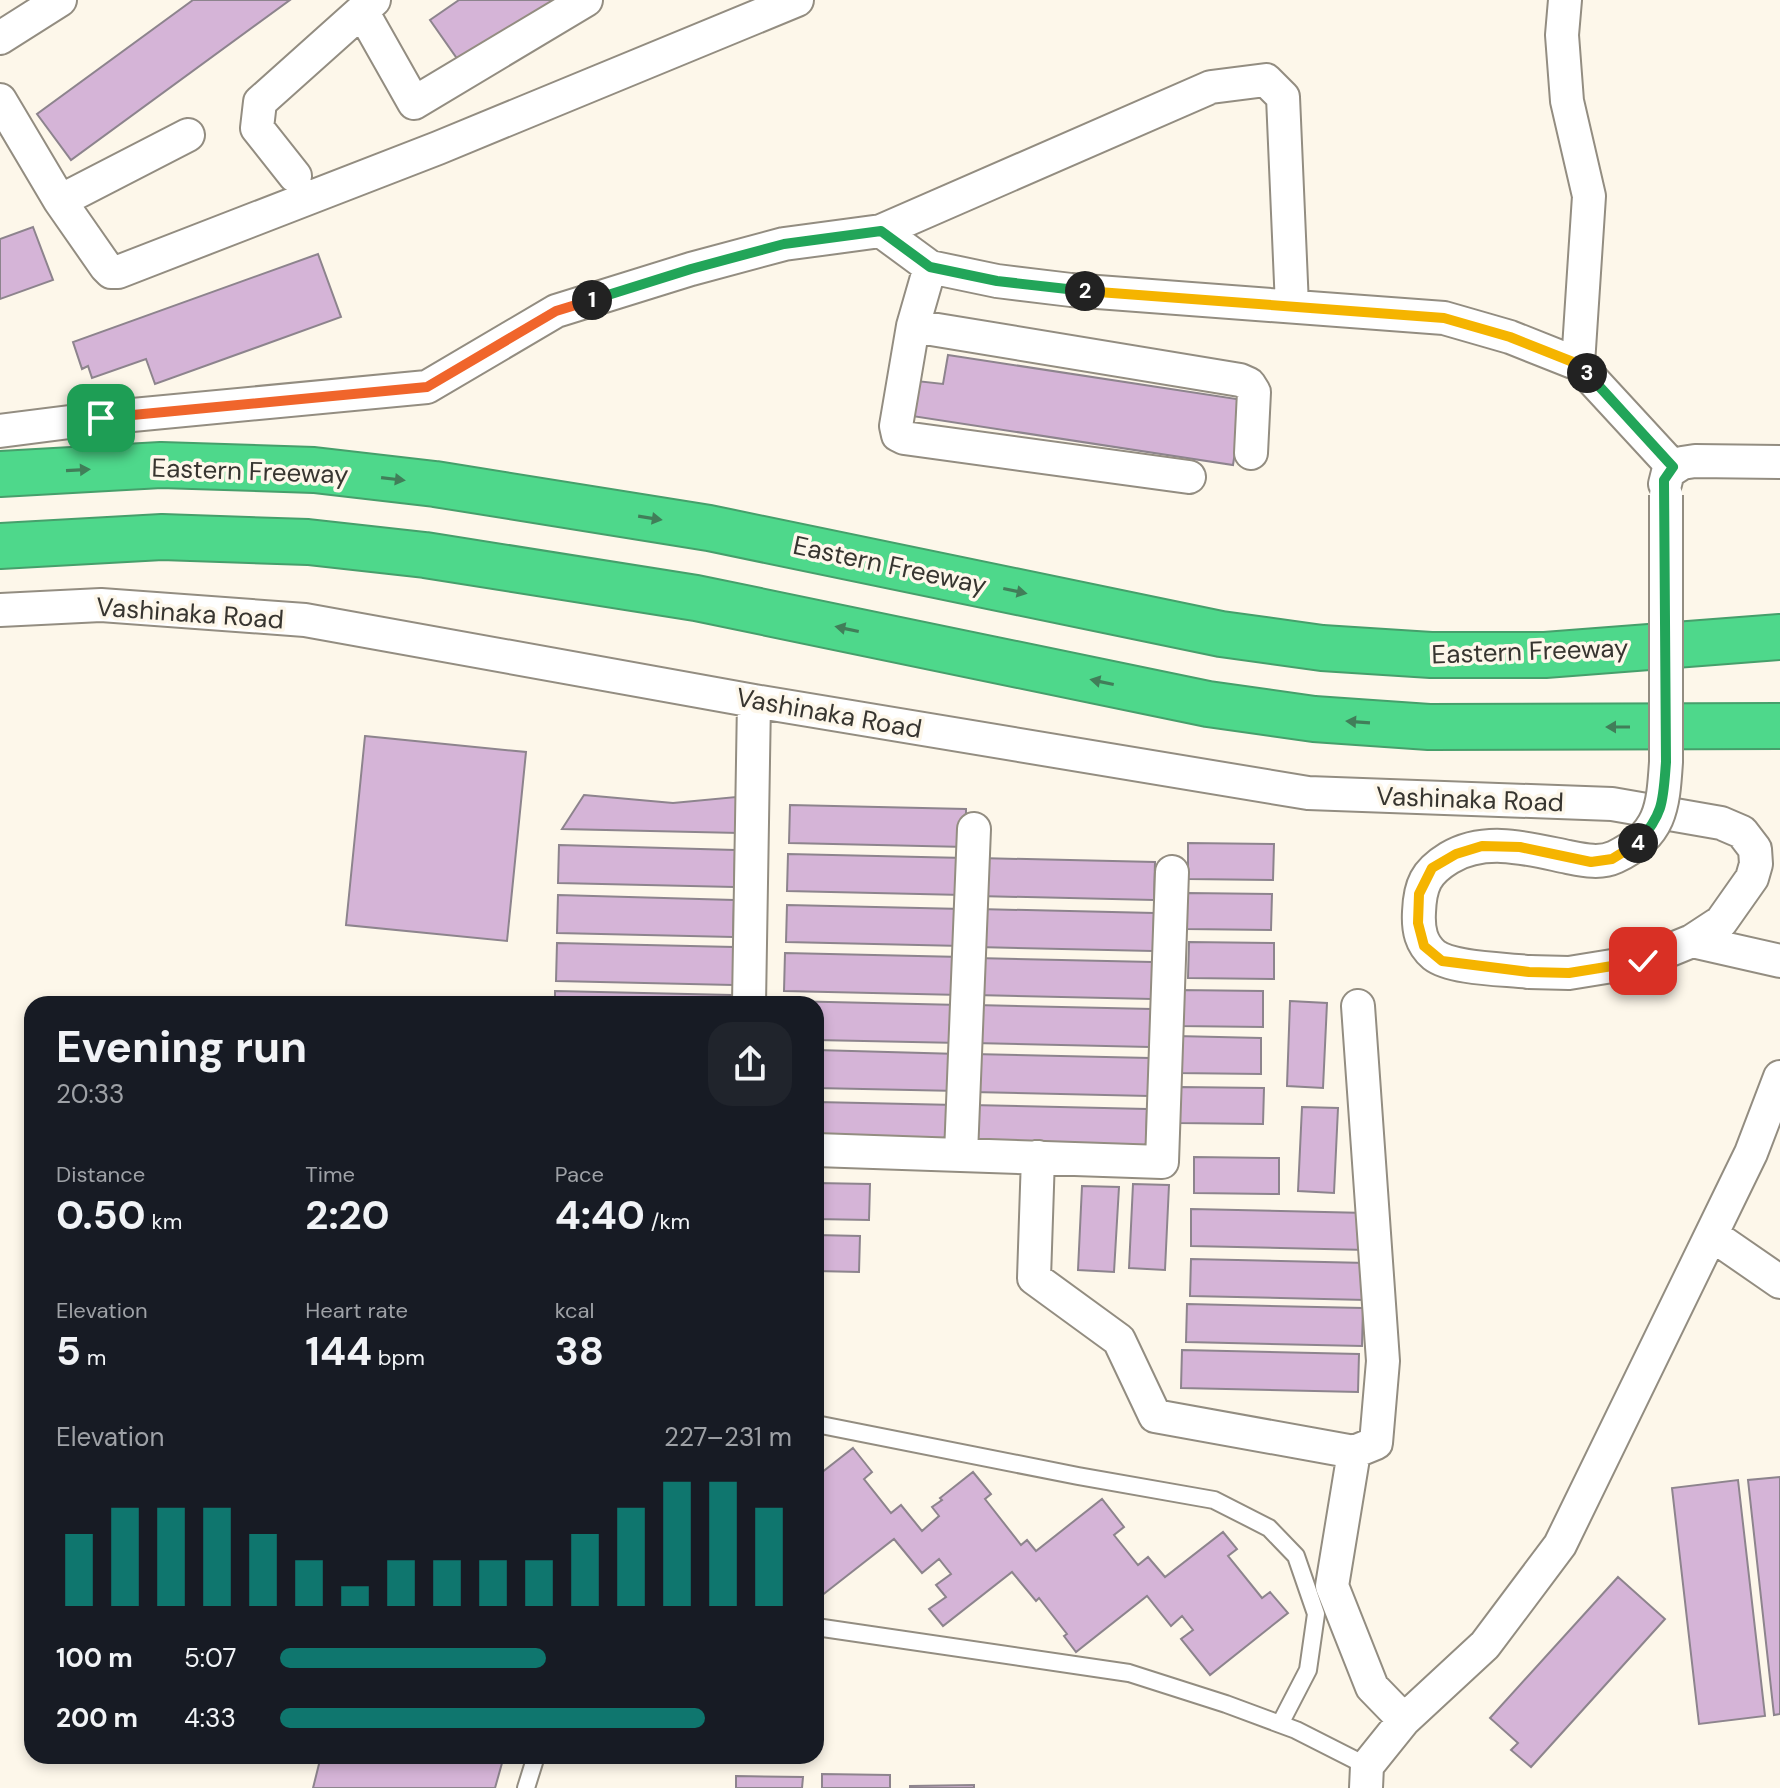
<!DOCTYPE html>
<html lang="en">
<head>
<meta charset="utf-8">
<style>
  body { margin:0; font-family:"DM Sans",sans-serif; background:#20242c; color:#f1f3f6; height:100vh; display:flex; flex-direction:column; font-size:30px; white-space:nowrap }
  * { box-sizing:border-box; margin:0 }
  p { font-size:26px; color:#9ea1a6 }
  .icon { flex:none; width:44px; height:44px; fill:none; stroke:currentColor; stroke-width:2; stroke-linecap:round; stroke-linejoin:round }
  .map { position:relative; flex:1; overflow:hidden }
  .details { position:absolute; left:24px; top:996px; width:800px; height:768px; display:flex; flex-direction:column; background:#171b24; border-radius:24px; box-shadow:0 4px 12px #0003 }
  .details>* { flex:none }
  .pin { position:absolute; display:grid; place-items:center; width:68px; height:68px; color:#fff; margin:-34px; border-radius:16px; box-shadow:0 4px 12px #0006 }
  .km { position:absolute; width:40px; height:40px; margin:-20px; border-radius:50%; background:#222; color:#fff; font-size:22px; line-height:40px; text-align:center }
  .round { display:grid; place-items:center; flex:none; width:84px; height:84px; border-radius:24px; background:#20242c }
  .head { display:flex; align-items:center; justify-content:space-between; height:136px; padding:0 32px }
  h1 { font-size:44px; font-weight:700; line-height:60px }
  .figures { display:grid; grid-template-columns:repeat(3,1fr); gap:12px; height:136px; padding:8px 32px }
  .figures div { display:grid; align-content:center }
  .figures b { font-size:40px; font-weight:700 }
  .figures small { font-size:22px; font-weight:400 }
  .figures p { font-size:22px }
  .chart { height:224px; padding:16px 32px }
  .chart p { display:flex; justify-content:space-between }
  .chart svg { width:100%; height:144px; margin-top:8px; stroke:#0f766e; stroke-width:6 }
  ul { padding:0 32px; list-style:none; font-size:26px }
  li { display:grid; grid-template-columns:128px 96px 1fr; align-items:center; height:60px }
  li i { height:20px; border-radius:10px; background:#0f766e }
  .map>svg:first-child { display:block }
  .building { fill:#d5b4d7; stroke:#8d848d; stroke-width:2 }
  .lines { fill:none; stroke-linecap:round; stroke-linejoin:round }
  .service-casing { stroke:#938d81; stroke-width:20 }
  .minor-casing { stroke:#938d81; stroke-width:36 }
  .motorway-casing { stroke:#469f6b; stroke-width:48 }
  .service { stroke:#fff; stroke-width:16 }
  .minor { stroke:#fff; stroke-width:32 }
  .motorway { stroke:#4ed88b; stroke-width:44 }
  .minor-bridge-casing { stroke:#938d81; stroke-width:36; stroke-linecap:butt }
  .minor-bridge { stroke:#fff; stroke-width:32 }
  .oneway { fill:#417e59 }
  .split-1-casing { stroke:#fff; stroke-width:16 }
  .split-2-casing { stroke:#fff; stroke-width:16 }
  .split-3-casing { stroke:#fff; stroke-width:16 }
  .split-4-casing { stroke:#fff; stroke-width:16 }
  .split-5-casing { stroke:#fff; stroke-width:16 }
  .split-1 { stroke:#f0652b; stroke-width:10 }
  .split-2 { stroke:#22a559; stroke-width:10 }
  .split-3 { stroke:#f5b400; stroke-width:10 }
  .split-4 { stroke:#22a559; stroke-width:10 }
  .split-5 { stroke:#f5b400; stroke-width:10 }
  .labels { text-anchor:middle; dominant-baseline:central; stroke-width:7; stroke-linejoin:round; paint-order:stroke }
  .street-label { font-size:26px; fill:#373530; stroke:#fdf7ea }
</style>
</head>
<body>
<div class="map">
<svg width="1780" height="1788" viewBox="0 0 1780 1788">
  <rect width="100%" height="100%" fill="#fdf7ea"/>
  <path class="building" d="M193 0H290L71 160 37 114Z
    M459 0H559L463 67 430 20Z
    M33 227 53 280 0 299V239Z
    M318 254 341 317 155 384 146 359 92 378 88 366 82 369 73 342Z
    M948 355 1243 400 1233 465 912 416 917 381 943 384Z
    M365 736 526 752 507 941 346 925Z
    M584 795 673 803 736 797 739 833 562 829Z
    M790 805 966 809V847L789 843Z
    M1188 843 1274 844 1273 880 1188 879Z
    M559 845 735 850 734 887 558 883Z
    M788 854 965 858 963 895 787 891Z
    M979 858 1155 862 1154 900 978 896Z
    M1187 893 1272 894 1271 930 1186 929Z
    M558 895 734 900 733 937 557 933Z
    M787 905 963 909 962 946 786 942Z
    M978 909 1154 913 1153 951 977 947Z
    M1189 942 1274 943V979L1188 978Z
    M557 943 734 947 733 985 556 981Z
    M785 953 962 957 961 995 784 991Z
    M976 958 1152 962V999L975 995Z
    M1178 990 1263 991V1027L1178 1026Z
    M555 991 731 995V1004H555Z
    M785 1001 961 1005 960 1043 816 1040V1004H785Z
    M1290 1001 1327 1003 1323 1088 1287 1086Z
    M975 1005 1152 1009 1150 1047 974 1043Z
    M1176 1036 1261 1038V1074L1175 1073Z
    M816 1050 959 1054 958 1091 816 1088Z
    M973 1054 1150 1058 1149 1096 973 1092Z
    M1179 1087 1264 1088 1263 1124 1178 1123Z
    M816 1102 956 1105 955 1143 816 1139Z
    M971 1105 1147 1109 1146 1147 970 1143Z
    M1302 1107 1338 1108 1334 1193 1298 1191Z
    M1194 1157 1279 1158V1194L1194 1193Z
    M816 1183 870 1184 869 1220 816 1219Z
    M1133 1184 1169 1185 1165 1270 1129 1268Z
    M1082 1186 1119 1187 1114 1272 1078 1270Z
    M1191 1209 1367 1213V1250L1191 1246Z
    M816 1235 860 1236 859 1272 816 1271Z
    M1191 1259 1367 1263 1366 1300 1190 1296Z
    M1187 1304 1363 1308 1362 1346 1186 1342Z
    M1182 1350 1359 1354 1358 1392 1181 1388Z
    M853 1448 872 1472 864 1479 891 1513 901 1505 922 1531 939 1516 932 1507 942 1500 940 1498 973 1472 991 1494 985 1499 1021 1545 1027 1540 1036 1551 1102 1499 1124 1527 1114 1535 1138 1565 1148 1557 1165 1577 1223 1532 1237 1549 1228 1556 1262 1598 1270 1592 1288 1613 1210 1675 1181 1639 1193 1630 1182 1616 1171 1626 1147 1596 1076 1652 1064 1636 1067 1634 1039 1598 1036 1601 1012 1572 943 1626 929 1609 946 1597 936 1585 951 1574 939 1559 922 1573 894 1539 816 1600V1572L820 1569 816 1565V1477Z
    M1780 1477V1714L1774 1715 1748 1480Z
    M1738 1480 1765 1716 1699 1724 1672 1488Z
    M1618 1577 1665 1619 1531 1767 1511 1750 1518 1743 1490 1718Z
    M321 1756H504L495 1788H313Z
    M822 1774 890 1775V1788H822Z
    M736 1776 803 1777 802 1788H736Z
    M974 1785V1788H910V1786Z"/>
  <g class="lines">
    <defs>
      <path id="service" d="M816 1424 1078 1476 1214 1500 1269 1528 1296 1556 1316 1614 1308 1670 1280 1724
        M816 1627 1129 1673 1226 1704 1296 1730 1367 1766
        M526 1788 536 1756"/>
      <path id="minor" d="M1565 0 1562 35 1567 101 1589 196 1578 364
        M362 11 414 103 586 0
        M0 38 60 0
        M0 100 60 201 188 135
        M295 176 257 128 260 102 374 0
        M60 201 106 267 111 272H118L438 148 797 0
        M881 231 1211 87 1266 80 1283 97 1292 306
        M930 267 913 326 896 426 898 435 904 438 1189 477
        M913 326 1240 380 1249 384 1254 392 1251 453
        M0 431 101 418 427 387 556 311 691 269 784 244 881 231 930 267 997 281 1071 290 1444 318 1510 337 1578 364 1673 467
        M1665 484 1668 472 1682 463 1695 461 1780 462
        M0 610 101 605 305 620 754 701 1308 793 1612 804 1721 823 1742 832 1755 849 1756 864 1752 878 1721 922 1692 941 1643 961 1569 973 1529 972
        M1692 941 1780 961
        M749 1004 754 701
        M816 1150 1162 1162 1172 872
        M961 1154 974 829
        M1038 1157 1034 1278 1119 1340 1155 1416 1354 1452 1332 1586 1372 1687 1404 1720
        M1712 1235 1780 1282
        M1354 1452 1376 1443 1383 1361 1358 1006
        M1366 1788 1367 1766 1404 1720 1485 1645 1560 1545 1751 1153 1780 1077"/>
      <path id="motorway" d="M0 474 161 465 314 470 435 484 709 528 1221 634 1322 648 1431 655H1545L1780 637
        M0 546 162 537 308 542 425 555 696 598 1208 704 1314 719 1429 727 1780 726"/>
    </defs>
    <use href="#service" class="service-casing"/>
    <use href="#minor" class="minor-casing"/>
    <use href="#motorway" class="motorway-casing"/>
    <use href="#service" class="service"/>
    <use href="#minor" class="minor"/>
    <use href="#motorway" class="motorway"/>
    <defs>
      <path id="minor-bridge" d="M1529 972C1505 969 1452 969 1434 955 1421 944 1418 930 1419 912 1420 885 1426 872 1449 858 1486 836 1529 849 1568 857 1583 860 1600 864 1615 857 1661 835 1663 808 1666 762V495"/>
    </defs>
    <use href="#minor-bridge" class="minor-bridge-casing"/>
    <use href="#minor-bridge" class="minor-bridge"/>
  </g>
  <defs><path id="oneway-solid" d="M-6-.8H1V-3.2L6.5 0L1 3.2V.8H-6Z" transform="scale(2)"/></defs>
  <g class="oneway">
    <use href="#oneway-solid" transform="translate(78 470) rotate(-3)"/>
    <use href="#oneway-solid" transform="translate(393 479) rotate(7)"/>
    <use href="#oneway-solid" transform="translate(650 518) rotate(9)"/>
    <use href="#oneway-solid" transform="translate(1015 591) rotate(12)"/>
    <use href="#oneway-solid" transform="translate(847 629) rotate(-168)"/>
    <use href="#oneway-solid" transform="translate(1102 682) rotate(-168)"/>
    <use href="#oneway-solid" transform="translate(1358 722) rotate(-176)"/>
    <use href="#oneway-solid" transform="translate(1618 727) rotate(180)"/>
  </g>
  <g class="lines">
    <defs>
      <path id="split-1" d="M101 418 427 387 556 311 592 300"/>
      <path id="split-2" d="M592 300 691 269 784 244 881 231 930 267 997 281 1085 291"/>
      <path id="split-3" d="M1085 291 1444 318 1510 337 1578 364 1587 373"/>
      <path id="split-4" d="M1587 373 1673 467 1664 480 1666 762C1663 801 1664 813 1638 843"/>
      <path id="split-5" d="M1638 843 1612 859 1591 862 1520 847 1482 846 1456 854 1432 868 1419 894 1418 923 1424 946 1442 961 1529 972 1569 973 1643 961"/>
    </defs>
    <use href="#split-1" class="split-1-casing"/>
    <use href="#split-2" class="split-2-casing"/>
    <use href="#split-3" class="split-3-casing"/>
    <use href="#split-4" class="split-4-casing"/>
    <use href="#split-5" class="split-5-casing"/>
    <use href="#split-1" class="split-1"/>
    <use href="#split-2" class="split-2"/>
    <use href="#split-3" class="split-3"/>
    <use href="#split-4" class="split-4"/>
    <use href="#split-5" class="split-5"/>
  </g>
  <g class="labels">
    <g class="street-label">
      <text transform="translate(250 471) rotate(2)">Eastern Freeway</text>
      <text transform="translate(890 565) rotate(12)">Eastern Freeway</text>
      <text transform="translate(190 613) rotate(4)">Vashinaka Road</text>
      <text transform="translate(1530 651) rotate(-2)">Eastern Freeway</text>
      <text transform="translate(829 713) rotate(10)">Vashinaka Road</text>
      <text transform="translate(1470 799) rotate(2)">Vashinaka Road</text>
    </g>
  </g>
</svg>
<div class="pin" style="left:101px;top:418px;background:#1e9e55"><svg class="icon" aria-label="arrive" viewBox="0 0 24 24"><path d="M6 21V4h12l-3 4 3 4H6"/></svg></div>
<div class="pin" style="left:1643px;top:961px;background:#d93025"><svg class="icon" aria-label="check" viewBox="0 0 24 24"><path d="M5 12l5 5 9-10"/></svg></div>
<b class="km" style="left:592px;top:300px">1</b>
<b class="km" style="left:1085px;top:291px">2</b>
<b class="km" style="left:1587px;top:373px">3</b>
<b class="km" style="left:1638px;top:843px">4</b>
<section class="details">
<div class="head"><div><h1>Evening run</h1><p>20:33</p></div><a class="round"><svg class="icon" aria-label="share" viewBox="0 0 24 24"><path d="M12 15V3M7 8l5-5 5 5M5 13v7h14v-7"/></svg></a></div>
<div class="figures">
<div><p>Distance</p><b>0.50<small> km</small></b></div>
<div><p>Time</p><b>2:20</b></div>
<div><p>Pace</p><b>4:40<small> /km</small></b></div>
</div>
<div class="figures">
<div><p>Elevation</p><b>5<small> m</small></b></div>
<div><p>Heart rate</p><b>144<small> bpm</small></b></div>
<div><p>kcal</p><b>38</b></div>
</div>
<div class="chart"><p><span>Elevation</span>227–231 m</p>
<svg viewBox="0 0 160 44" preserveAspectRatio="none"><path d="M5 44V22M15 44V14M25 44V14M35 44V14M45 44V22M55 44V30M65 44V38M75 44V30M85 44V30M95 44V30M105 44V30M115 44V22M125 44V14M135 44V6M145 44V6M155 44V14"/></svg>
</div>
<ul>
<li><b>100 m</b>5:07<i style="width:52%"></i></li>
<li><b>200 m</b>4:33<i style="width:83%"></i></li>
</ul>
</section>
</div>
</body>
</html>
